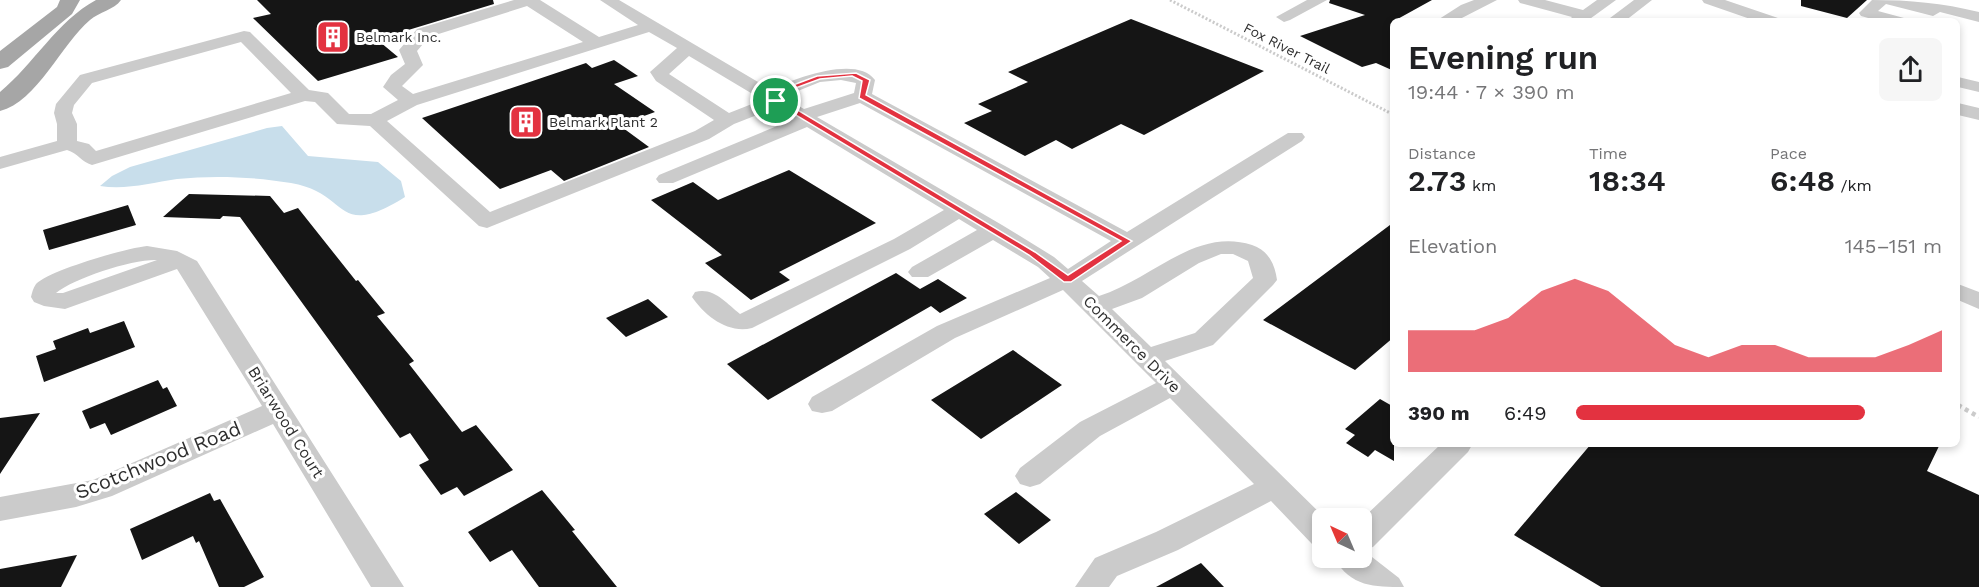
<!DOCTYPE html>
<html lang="en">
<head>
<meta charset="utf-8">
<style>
  body { margin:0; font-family:"Work Sans",sans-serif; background:#f6f6f6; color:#202124; height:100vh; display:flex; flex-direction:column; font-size:22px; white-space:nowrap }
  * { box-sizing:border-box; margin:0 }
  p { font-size:20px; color:#757577 }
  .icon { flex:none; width:33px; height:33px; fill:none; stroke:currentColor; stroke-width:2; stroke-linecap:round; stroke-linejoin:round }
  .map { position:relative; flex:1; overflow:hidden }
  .sheet { position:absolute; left:1390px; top:18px; width:570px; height:429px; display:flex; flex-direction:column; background:#fff; border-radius:9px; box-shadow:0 3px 9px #0003 }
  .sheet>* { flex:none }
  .needle { width:39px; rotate:316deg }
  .fabs { position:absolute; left:1312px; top:508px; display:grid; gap:12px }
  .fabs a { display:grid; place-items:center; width:60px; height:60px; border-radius:9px; background:#fff; box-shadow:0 3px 9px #0003; font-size:30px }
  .pin { position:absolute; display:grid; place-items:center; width:51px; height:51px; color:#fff; margin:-26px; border:3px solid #fff; border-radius:50%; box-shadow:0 2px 6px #0007 }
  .round { display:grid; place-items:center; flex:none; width:63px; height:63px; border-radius:9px; background:#f6f6f6 }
  .head { display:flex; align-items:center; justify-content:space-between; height:102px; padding:0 18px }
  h1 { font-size:33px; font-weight:600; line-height:45px }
  .stats { display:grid; grid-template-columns:repeat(3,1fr); gap:9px; height:102px; padding:6px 18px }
  .stats div { display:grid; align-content:center }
  .stats b { font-size:30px; font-weight:600 }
  .stats small { font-size:16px; font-weight:400 }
  .stats p { font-size:16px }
  .chart { height:168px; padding:12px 18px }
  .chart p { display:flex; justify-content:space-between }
  .chart svg { width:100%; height:108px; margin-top:6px; fill:#e33240; opacity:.7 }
  ul { padding:0 18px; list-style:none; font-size:20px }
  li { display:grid; grid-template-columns:96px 72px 1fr; align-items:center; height:45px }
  li i { height:15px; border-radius:8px; background:#e33240 }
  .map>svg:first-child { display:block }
  .water { fill:#c8deeb }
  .building { fill:#151515 }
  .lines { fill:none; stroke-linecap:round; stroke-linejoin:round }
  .path-far1 { stroke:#cbcbcb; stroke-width:3; stroke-dasharray:2 2; stroke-linecap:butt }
  .path { stroke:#cbcbcb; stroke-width:4.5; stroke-dasharray:4 4; stroke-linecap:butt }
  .minor { fill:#cbcbcb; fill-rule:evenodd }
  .major { fill:#a6a6a6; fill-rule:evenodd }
  .route { fill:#e33240; stroke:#fff; stroke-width:1.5; fill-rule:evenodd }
  .labels { text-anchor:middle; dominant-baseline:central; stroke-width:6; stroke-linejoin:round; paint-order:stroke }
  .far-poi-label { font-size:14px; fill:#2e2e2e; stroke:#fff; text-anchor:start }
  .far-street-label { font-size:14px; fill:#2e2e2e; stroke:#fff }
  .street-label { font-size:16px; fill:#2e2e2e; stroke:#fff }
  .near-street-label { font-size:20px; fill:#2e2e2e; stroke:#fff }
</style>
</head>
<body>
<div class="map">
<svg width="1979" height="587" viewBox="0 0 1979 587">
  <rect width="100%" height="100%" fill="#fff"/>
  <path class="water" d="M282 126 308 156 378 162 401 181 405 197C334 241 351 193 291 183 254 177 215 175 177 179 151 183 126 190 100 186L112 176 130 167 267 128Z"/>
  <path class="building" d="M257 0H493L494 4 405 31 408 33 380 42 398 57 318 81 253 18 271 14Z
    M1330 0H1432L1394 21V71L1376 63 1362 67 1300 36 1365 15 1329 3Z
    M1801 0H1867L1847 18 1801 6Z
    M1131 19 1264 71 1144 135 1121 124 1072 149 1056 140 1025 156 964 123 992 111 978 104 1028 82 1008 72Z
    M614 60 638 76 614 84 655 112 619 125 649 147 564 181 551 170 500 189 422 118 586 63 592 68Z
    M789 170 876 223 779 272 790 280 751 300 705 263 722 255 651 200 693 182 718 200Z
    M189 194 270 196 284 213 298 208 356 281 358 280 385 313 377 316 414 361 409 364 462 432 476 425 513 470 464 496 457 487 441 495 419 465 429 460 410 433 400 438 240 217 223 216 220 219 163 217Z
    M128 205 136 225 49 250 43 230Z
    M1394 222V337L1355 370 1263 320Z
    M896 273 920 289 938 279 967 298 940 313 931 306 768 400 727 364Z
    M648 299 668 317 626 337 606 318Z
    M124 321 135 347 44 382 36 356 56 349 53 341 88 328 90 333Z
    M1013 350 1062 385 981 439 931 400Z
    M158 380 163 389 167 387 177 406 111 435 105 423 90 429 82 411Z
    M1380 399 1394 407V461L1375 450 1368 457 1346 443 1355 435 1345 429Z
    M40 413 0 474V418Z
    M1591 444H1940L1927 471 1979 495V587H1601L1514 535Z
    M542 490 575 530 572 531 617 587H539L512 550 490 562 468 532Z
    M1016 492 1051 520 1019 544 984 514Z
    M210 493 214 501 220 499 264 577 244 587H219L199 541 196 543 193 536 142 560 130 529Z
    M77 555 61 587H0V569Z
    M1201 563 1224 587H1156Z"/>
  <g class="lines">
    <path class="path-far1" d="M1170 0 1394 115"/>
    <path class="path" d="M1958 405 1979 417"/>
    <path class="minor" d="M514 0H540L599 37 638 25 600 0H619L770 89C793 80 856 54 875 80L872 94 1127 232 1288 133H1302L1305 137 1302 141 1082 281 1099 296C1151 280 1195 227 1252 245 1268 250 1275 264 1277 280L1273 285 1213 345 1165 361 1326 519H1323V547L1312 544 1271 501 1178 550 1117 576 1109 587H1075L1095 558 1156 532 1254 484 1170 398 1100 436 1040 484 1030 487 1020 484 1015 476 1020 468 1080 422 1156 383 1063 290 955 338 832 411 822 413 812 411 808 404 812 397 937 326 1050 278 1038 267 993 240 928 277H912L908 272 912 267 977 230 959 219 910 249 752 328C728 334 705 316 692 297L695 292C714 287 726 303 740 314L894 239 944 210 807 127 673 183H659L656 179 659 175 794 119 775 108 734 124 709 139 487 228 479 226 370 126 337 124 315 102 305 101 92 165C81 162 78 153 67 150L0 169V157L57 141V124L54 113 56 104 80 75 244 31 250 32 309 90 328 93 349 114H371L398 100 383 87 391 75 405 64 399 50 417 29ZM527 6 583 42 413 94 402 86 423 65 417 51 429 37ZM649 32 677 48 650 72 656 81 714 120 695 131 490 212 387 121 417 105ZM241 42 291 93 96 151 89 144 77 141V124L72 113 74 105 92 83ZM689 56 761 99 762 100 729 113 669 74ZM841 80 856 83 854 93 804 109 783 97 820 82ZM860 103 1111 241 1068 269 1054 257 1002 225 817 117ZM1221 254H1233L1248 261 1253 278 1195 333 1151 347 1112 309 1142 298 1199 263Z
      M1307 0H1327L1290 20 1284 22 1276 17Z
      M1474 0H1497L1456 21H1436L1461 5Z
      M1518 0H1545L1583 10 1597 0H1616L1587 21H1568L1572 17 1520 3Z
      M1634 0H1652L1625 21H1606Z
      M1702 0H1725L1778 18 1780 21H1756L1704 3Z
      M1872 0C1910 0 1942 3 1979 12V22L1940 12 1933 16 1886 4 1878 11 1904 18 1906 21H1879L1861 16 1859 13Z
      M1958 77 1979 82V92L1958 87Z
      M1958 103 1979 108V120L1958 115Z
      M147 246 177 251 197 261 404 587H371L273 424 112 496 76 507 0 521V497L93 480 262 406 177 269 65 309 44 306 34 302 31 297C32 293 33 288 36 284 50 270 127 248 147 246ZM157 260 63 293H56C74 278 133 259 157 260Z
      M1958 284 1979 292V309L1958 300Z
      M1441 444 1472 445 1468 452 1373 547 1363 550 1399 578 1404 587C1374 587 1351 587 1334 558H1362V519Z"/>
    <path class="major" d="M60 0H80L72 14 8 67 0 69V51L57 7Z
      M96 0H121C114 10 99 12 90 20 62 43 37 102 0 111V92C34 64 57 21 96 0Z"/>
  </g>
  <path class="route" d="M856 73 870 80 866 95 1132 241 1071 282H1064L1029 255 764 96 817 76ZM852 76 862 81 859 98 1121 241 1068 275 1035 252 774 96 820 79Z"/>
  <defs>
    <symbol id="building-square" viewBox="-11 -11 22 22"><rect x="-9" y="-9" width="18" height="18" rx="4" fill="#e33240" stroke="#fff"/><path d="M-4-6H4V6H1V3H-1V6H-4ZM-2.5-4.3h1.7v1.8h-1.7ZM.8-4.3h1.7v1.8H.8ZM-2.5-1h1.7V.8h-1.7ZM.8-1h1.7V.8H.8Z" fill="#fff"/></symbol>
  </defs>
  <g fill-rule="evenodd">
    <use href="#building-square" x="314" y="18" width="38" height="38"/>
    <use href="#building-square" x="507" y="103" width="38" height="38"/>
  </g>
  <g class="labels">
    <g class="far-poi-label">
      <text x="356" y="37">Belmark Inc.</text>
      <text x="549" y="122">Belmark Plant 2</text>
    </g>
    <g class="far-street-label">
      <text transform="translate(1287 48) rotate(27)">Fox River Trail</text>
    </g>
    <g class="street-label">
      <text transform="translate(1132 344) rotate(45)">Commerce Drive</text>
      <text transform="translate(286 422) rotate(58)">Briarwood Court</text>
    </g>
    <g class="near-street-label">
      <text transform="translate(158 460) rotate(-22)">Scotchwood Road</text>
    </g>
  </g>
</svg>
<div class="fabs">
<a><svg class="needle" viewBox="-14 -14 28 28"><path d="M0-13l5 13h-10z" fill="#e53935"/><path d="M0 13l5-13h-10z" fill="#757577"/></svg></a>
</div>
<div class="pin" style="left:776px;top:101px;background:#1e9e55"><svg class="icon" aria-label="arrive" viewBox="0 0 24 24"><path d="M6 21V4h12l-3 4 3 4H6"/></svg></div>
<section class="sheet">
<div class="head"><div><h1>Evening run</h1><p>19:44 · 7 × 390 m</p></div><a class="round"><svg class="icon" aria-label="share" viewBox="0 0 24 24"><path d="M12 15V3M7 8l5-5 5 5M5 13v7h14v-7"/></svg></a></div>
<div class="stats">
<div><p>Distance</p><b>2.73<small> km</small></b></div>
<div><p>Time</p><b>18:34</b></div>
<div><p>Pace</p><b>6:48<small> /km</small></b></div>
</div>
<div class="chart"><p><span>Elevation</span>145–151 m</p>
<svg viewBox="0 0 160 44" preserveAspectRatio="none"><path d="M0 44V27L10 27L20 27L30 22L40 11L50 6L60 11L70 22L80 33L90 38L100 33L110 33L120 38L130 38L140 38L150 33L160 27V44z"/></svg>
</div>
<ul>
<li><b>390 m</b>6:49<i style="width:79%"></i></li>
</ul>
</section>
</div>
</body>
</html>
